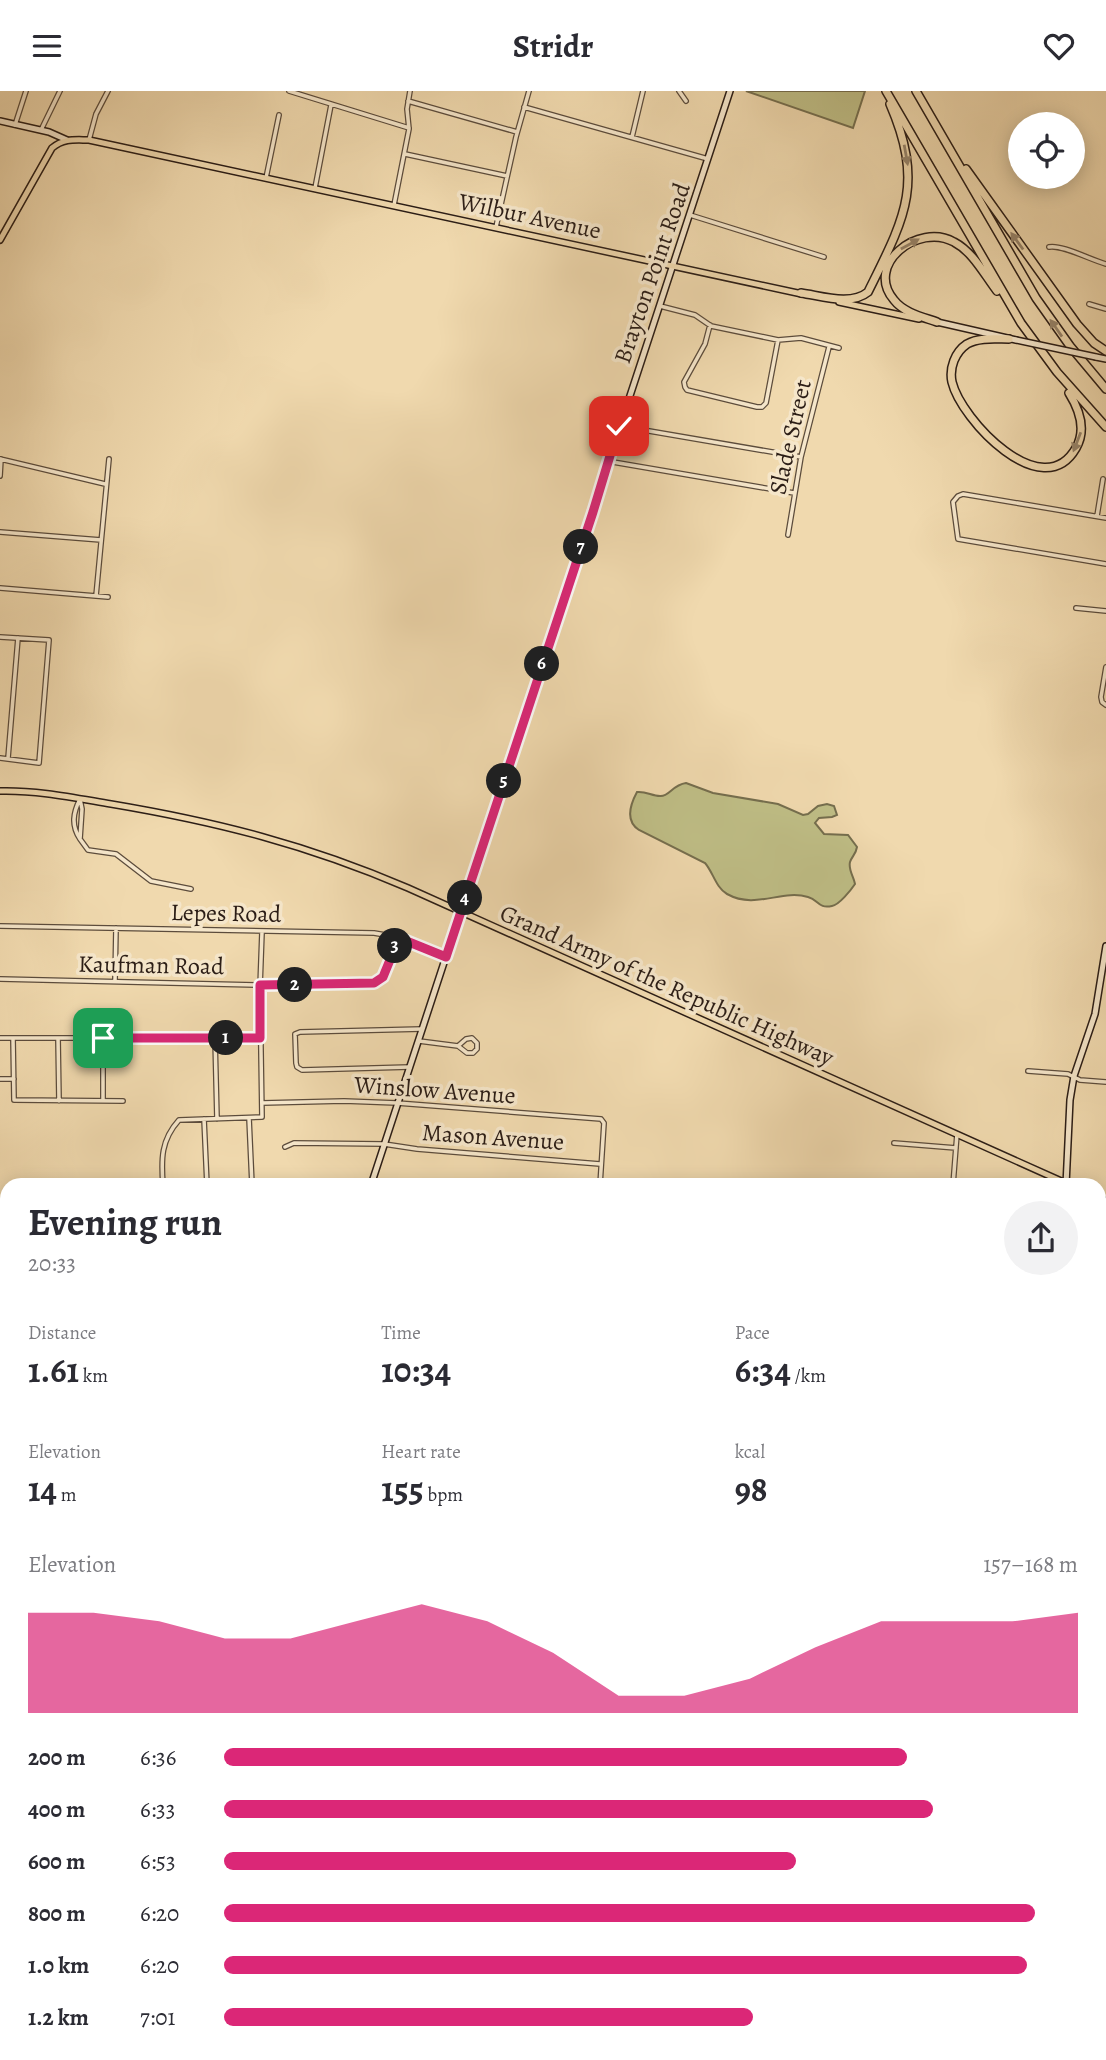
<!DOCTYPE html>
<html lang="en">
<head>
<meta charset="utf-8">
<style>
  body { margin:0; font-family:Alegreya,serif; background:#f2f2f3; color:#2b2b33; height:100vh; display:flex; flex-direction:column; font-size:26px; white-space:nowrap }
  * { box-sizing:border-box; margin:0 }
  p { font-size:23px; color:#7c7c81 }
  .icon { flex:none; width:38px; height:38px; fill:none; stroke:currentColor; stroke-width:2; stroke-linecap:round; stroke-linejoin:round }
  .map { position:relative; flex:1; overflow:hidden }
  .details { position:absolute; left:0px; top:1087px; width:1106px; height:884px; display:flex; flex-direction:column; background:#fff; border-radius:21px 21px 0 0; box-shadow:0 4px 18px #0003 }
  .details>* { flex:none }
  .fabs { position:absolute; left:1008px; top:21px; display:grid; gap:14px }
  .fabs a { display:grid; place-items:center; width:77px; height:77px; border-radius:50%; background:#fff; box-shadow:0 4px 18px #0003; font-size:35px }
  .pin { position:absolute; display:grid; place-items:center; width:60px; height:60px; color:#fff; margin:-30px; border-radius:14px; box-shadow:0 4px 10px #0006 }
  .km { position:absolute; width:35px; height:35px; margin:-18px; border-radius:50%; background:#222; color:#fff; font-size:19px; line-height:35px; text-align:center }
  .round { display:grid; place-items:center; flex:none; width:74px; height:74px; border-radius:37px; background:#f2f2f3 }
  .head { display:flex; align-items:center; justify-content:space-between; height:119px; padding:0 28px }
  h1 { font-size:38px; font-weight:700; line-height:52px }
  .metrics { display:grid; grid-template-columns:repeat(3,1fr); gap:10px; height:119px; padding:7px 28px }
  .metrics div { display:grid; align-content:center }
  .metrics b { font-size:35px; font-weight:700 }
  .metrics small { font-size:19px; font-weight:400 }
  .metrics p { font-size:19px }
  .chart { height:196px; padding:14px 28px }
  .chart p { display:flex; justify-content:space-between }
  .chart svg { width:100%; height:126px; margin-top:7px; fill:#db2777; opacity:.7 }
  ul { padding:0 28px; list-style:none; font-size:23px }
  li { display:grid; grid-template-columns:112px 84px 1fr; align-items:center; height:52px }
  li i { height:18px; border-radius:9px; background:#db2777 }
  header { display:flex; justify-content:space-between; align-items:center; height:91px; padding:0 28px; background:#fff; font-size:32px; font-weight:700 }
  .map>svg:first-child { display:block }
  .green { fill:#bfbe86; stroke:#756e4e; stroke-width:2 }
  .lines { fill:none; stroke-linecap:round; stroke-linejoin:round }
  .stream { stroke:#717976; stroke-width:2 }
  .street-casing { stroke:#5c4c3c; stroke-width:6 }
  .secondary-casing { stroke:#2b1d16; stroke-width:8 }
  .primary-casing { stroke:#2b1d16; stroke-width:8 }
  .highway-casing { stroke:#2b1d16; stroke-width:10 }
  .street { stroke:#f5e6ca; stroke-width:3.5 }
  .secondary { stroke:#f5e6ca; stroke-width:5 }
  .primary { stroke:#f0d9ae; stroke-width:5 }
  .highway { stroke:#f0d9ae; stroke-width:7 }
  .secondary-bridge-casing { stroke:#2b1d16; stroke-width:8; stroke-linecap:butt }
  .secondary-bridge { stroke:#f5e6ca; stroke-width:5 }
  .oneway { fill:#97846a }
  .route-casing { stroke:#fff; stroke-width:14 }
  .route { stroke:#db2777; stroke-width:9 }
  .labels { text-anchor:middle; dominant-baseline:central; stroke-width:7; stroke-linejoin:round; paint-order:stroke }
  .street-label { font-size:24px; fill:#2b1d16; stroke:#f5e6ca }
</style>
</head>
<body>
<header><svg class="icon" aria-label="menu" viewBox="0 0 24 24"><path d="M4 6h16M4 12h16M4 18h16"/></svg>Stridr<svg class="icon" aria-label="heart" viewBox="0 0 24 24"><path d="M12 20l-8-8c-3-5 5-10 8-4 3-6 11-1 8 4z"/></svg></header>
<div class="map">
<svg width="1106" height="1969" viewBox="0 0 1106 1969">
  <rect width="100%" height="100%" fill="#f0d9ae"/>
  <filter id="stains"><feTurbulence type="fractalNoise" baseFrequency=".00286" numOctaves="4"/><feColorMatrix values="0 0 0 0 .2 0 0 0 0 .09 0 0 0 0 .02 0 0 0 .5 -.17"/></filter>
  <radialGradient id="worn" r=".72"><stop offset=".6" stop-color="#630" stop-opacity="0"/><stop offset="1" stop-color="#630" stop-opacity=".3"/></radialGradient>
  <path class="green" d="M746 0H865L853 37Z
    M686 692 713 702 778 713 803 724 808 723 818 715 827 713 834 715 837 724 832 726 819 727 815 732 824 743 848 744 857 756C856 763 852 765 850 771 848 779 854 786 855 793 851 799 839 814 832 815 818 818 819 809 808 806 781 798 756 819 727 803 716 797 713 781 705 772L639 739C625 730 630 714 637 701 646 700 652 705 660 705 669 706 672 694 686 692Z
    M7 1235V1277L0 1260V1236Z
    M1099 1492 1106 1493V1662L1099 1657Z
    M1099 1671 1106 1673V1808L1099 1818Z"/>
  <g class="lines">
    <path class="stream" d="M1099 1211 1106 1207"/>
    <defs>
      <path id="street" d="M289 0 409 37
        M679 0 686 10
        M408 10 517 41
        M524 16 708 68
        M15 34 26 0
        M41 39 60 0
        M632 46 643 0
        M89 49 96 23 108 0
        M405 63 507 85
        M266 87 279 24
        M315 97 331 14
        M394 114 409 38 407 18 410 0
        M690 124 824 166
        M496 136 516 46 529 0
        M1049 156C1061 153 1091 169 1106 173
        M1089 213 1106 218
        M660 215 695 224 711 235 778 249 801 247 839 257
        M710 234 705 253 684 291 685 296 687 299 757 316H762L766 312 778 249
        M620 335 801 366
        M0 368 105 393
        M607 370 794 402
        M0 385 1 368
        M1097 425 1103 388
        M1106 427 963 403 958 405 953 411 958 448 1106 473
        M0 441 101 449
        M788 444 801 366 829 256
        M0 497 108 506
        M96 505 109 368
        M1076 517 1106 520
        M0 546 49 549 39 672 0 667
        M1106 576 1101 606 1102 611 1106 614
        M8 667 18 547
        M80 708 82 718 80 748C71 734 73 722 80 708Z
        M80 748 88 759 116 763 151 790 191 798
        M0 835 374 842 397 846 446 866
        M0 888 260 894 370 893 383 886 399 847
        M115 890 116 837
        M0 947H260
        M13 947 14 1009 123 1010
        M58 947 59 1010
        M103 947V1010
        M215 947 217 1028
        M472 947 477 952V958L473 962H467L458 955 466 948Z
        M419 950 458 955
        M410 976 302 979 297 976 296 972 295 943 300 941 422 938
        M1028 980 1068 983 1080 989 1106 991
        M0 988H14
        M262 1012 344 1010 397 1012 601 1028 604 1032 600 1094
        M249 1027 252 1094
        M204 1028 207 1094
        M894 1052 956 1057
        M285 1056 294 1052 384 1053 417 1058 600 1073
        M163 1094C161 1068 161 1049 179 1029L262 1026 260 896 262 841
        M953 1094 957 1043
        M0 1290 7 1289
        M0 1338 7 1335
        M0 1387 7 1385
        M1099 1406 1106 1417 1099 1419
        M1099 1468 1106 1469
        M1099 1663 1106 1665
        M1099 1668 1106 1669
        M0 1823H7
        M0 1891 7 1890
        M1099 1901 1106 1886
        M0 1963 24 1969
        M395 1964 396 1969"/>
      <path id="secondary" d="M0 30 49 41 67 49
        M937 231 1016 249
        M1096 266 1106 268
        M371 1094 730 0
        M1066 1094 1070 1009 1074 985 1095 923 1106 855
        M0 1201 7 1200
        M1099 1234 1106 1238
        M0 1272 7 1288
        M169 1964 170 1969"/>
      <path id="primary" d="M0 149 52 57C64 47 75 49 89 49L802 203
        M839 211 919 228
        M0 700C37 699 75 707 111 713 218 731 308 754 408 797L1070 1094
        M1099 1107 1106 1110"/>
      <path id="highway" d="M886 0 1021 232 1057 281 1106 336
        M916 0 1036 207 1070 255 1106 298
        M966 78 1077 233 1094 252 1106 260
        M801 202C822 205 851 215 868 201 904 128 925 94 890 13
        M937 231C923 226 904 222 894 209 864 174 918 131 954 151 973 161 984 183 997 200
        M1009 248C996 248 979 246 967 253 955 261 949 277 952 291 961 329 1043 415 1076 357 1087 338 1079 318 1069 302"/>
    </defs>
    <use href="#street" class="street-casing"/>
    <use href="#secondary" class="secondary-casing"/>
    <use href="#primary" class="primary-casing"/>
    <use href="#highway" class="highway-casing"/>
    <use href="#street" class="street"/>
    <use href="#secondary" class="secondary"/>
    <use href="#primary" class="primary"/>
    <use href="#highway" class="highway"/>
    <defs>
      <path id="secondary-bridge" d="M1016 249 1096 266"/>
    </defs>
    <use href="#secondary-bridge" class="secondary-bridge-casing"/>
    <use href="#secondary-bridge" class="secondary-bridge"/>
  </g>
  <defs><path id="oneway-solid" d="M-6-.8H1V-3.2L6.5 0L1 3.2V.8H-6Z" transform="scale(1.75)"/></defs>
  <g class="oneway">
    <use href="#oneway-solid" transform="translate(906 64) rotate(80)"/>
    <use href="#oneway-solid" transform="translate(1017 150) rotate(-126)"/>
    <use href="#oneway-solid" transform="translate(910 153) rotate(-29)"/>
    <use href="#oneway-solid" transform="translate(1056 237) rotate(-125)"/>
    <use href="#oneway-solid" transform="translate(1077 351) rotate(111)"/>
  </g>
  <g class="lines">
    <defs>
      <path id="route" d="M103 947H260V894L374 892 383 886 399 847 446 866 593 421 619 335"/>
    </defs>
    <use href="#route" class="route-casing"/>
    <use href="#route" class="route"/>
  </g>
  <g class="labels">
    <g class="street-label">
      <text transform="translate(530 125) rotate(12)">Wilbur Avenue</text>
      <text transform="translate(652 182) rotate(-71)">Brayton Point Road</text>
      <text transform="translate(790 346) rotate(-77)">Slade Street</text>
      <text transform="translate(226 822) rotate(1)">Lepes Road</text>
      <text transform="translate(151 874) rotate(1)">Kaufman Road</text>
      <text transform="translate(667 894) rotate(24)">Grand Army of the Republic Highway</text>
      <text transform="translate(435 999) rotate(4)">Winslow Avenue</text>
      <text transform="translate(493 1046) rotate(4)">Mason Avenue</text>
    </g>
  </g>
  <rect width="100%" height="100%" filter="url(#stains)"/>
  <rect width="100%" height="100%" fill="url(#worn)"/>
</svg>
<div class="fabs">
<a><svg class="icon" aria-label="locate" viewBox="0 0 24 24"><circle cx="12" cy="12" r="6"/><path d="M12 2v4M12 18v4M2 12h4M18 12h4"/></svg></a>
</div>
<div class="pin" style="left:103px;top:947px;background:#1e9e55"><svg class="icon" aria-label="arrive" viewBox="0 0 24 24"><path d="M6 21V4h12l-3 4 3 4H6"/></svg></div>
<div class="pin" style="left:619px;top:335px;background:#d93025"><svg class="icon" aria-label="check" viewBox="0 0 24 24"><path d="M5 12l5 5 9-10"/></svg></div>
<b class="km" style="left:226px;top:947px">1</b>
<b class="km" style="left:295px;top:894px">2</b>
<b class="km" style="left:395px;top:855px">3</b>
<b class="km" style="left:465px;top:807px">4</b>
<b class="km" style="left:504px;top:690px">5</b>
<b class="km" style="left:542px;top:573px">6</b>
<b class="km" style="left:581px;top:456px">7</b>
<section class="details">
<div class="head"><div><h1>Evening run</h1><p>20:33</p></div><a class="round"><svg class="icon" aria-label="share" viewBox="0 0 24 24"><path d="M12 15V3M7 8l5-5 5 5M5 13v7h14v-7"/></svg></a></div>
<div class="metrics">
<div><p>Distance</p><b>1.61<small> km</small></b></div>
<div><p>Time</p><b>10:34</b></div>
<div><p>Pace</p><b>6:34<small> /km</small></b></div>
</div>
<div class="metrics">
<div><p>Elevation</p><b>14<small> m</small></b></div>
<div><p>Heart rate</p><b>155<small> bpm</small></b></div>
<div><p>kcal</p><b>98</b></div>
</div>
<div class="chart"><p><span>Elevation</span>157–168 m</p>
<svg viewBox="0 0 160 44" preserveAspectRatio="none"><path d="M0 44V9L10 9L20 12L30 18L40 18L50 12L60 6L70 12L80 23L90 38L100 38L110 32L120 21L130 12L140 12L150 12L160 9V44z"/></svg>
</div>
<ul>
<li><b>200 m</b>6:36<i style="width:80%"></i></li>
<li><b>400 m</b>6:33<i style="width:83%"></i></li>
<li><b>600 m</b>6:53<i style="width:67%"></i></li>
<li><b>800 m</b>6:20<i style="width:95%"></i></li>
<li><b>1.0 km</b>6:20<i style="width:94%"></i></li>
<li><b>1.2 km</b>7:01<i style="width:62%"></i></li>
</ul>
</section>
</div>
</body>
</html>
